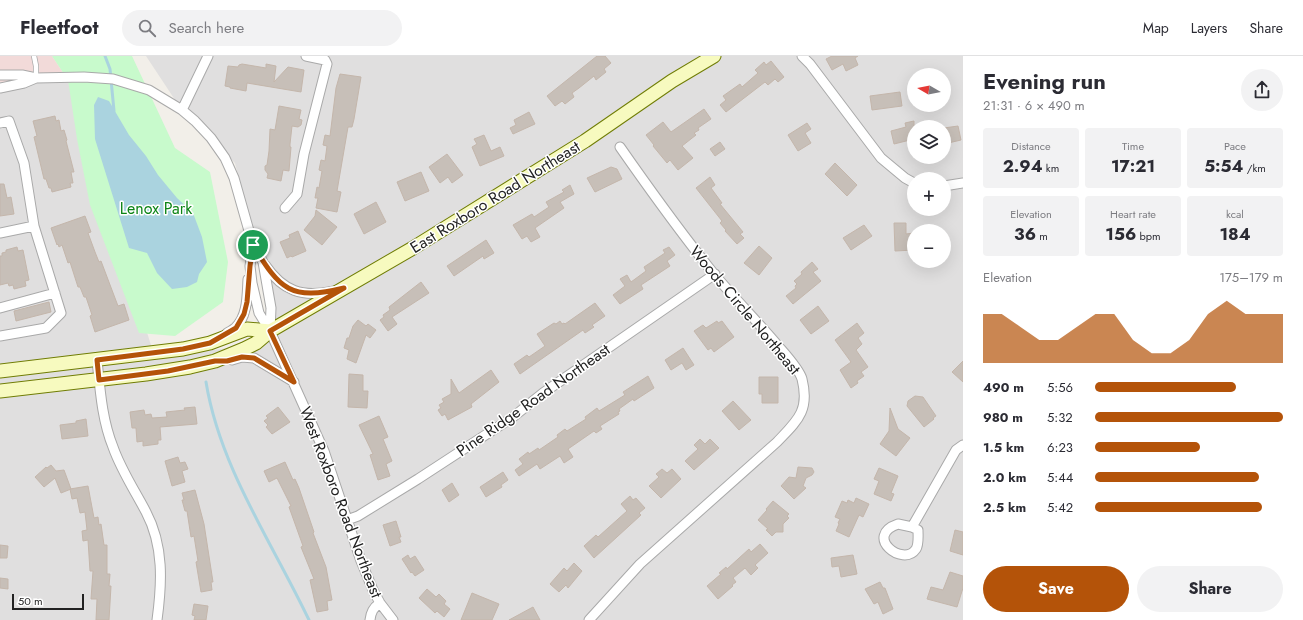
<!DOCTYPE html>
<html lang="en">
<head>
<meta charset="utf-8">
<style>
  body { margin:0; font-family:Jost,sans-serif; background:#f2f2f3; color:#2b2b33; height:100vh; display:flex; flex-direction:column; font-size:15px; white-space:nowrap }
  * { box-sizing:border-box; margin:0 }
  p { font-size:13px; color:#7c7c81 }
  .icon { flex:none; width:22px; height:22px; fill:none; stroke:currentColor; stroke-width:2; stroke-linecap:round; stroke-linejoin:round }
  .map { position:relative; flex:1; overflow:hidden }
  .details { display:flex; flex-direction:column; background:#fff; width:340px }
  .details>* { flex:none }
  .needle { width:26px; rotate:279deg }
  .tools { position:absolute; left:907px; top:12px; display:grid; gap:8px }
  .tools a { display:grid; place-items:center; width:44px; height:44px; border-radius:50%; background:#fff; box-shadow:0 4px 16px #0002; font-size:20px }
  .scale { position:absolute; left:12px; bottom:10px; width:72px; box-sizing:border-box; padding-left:4px; border:2px solid #222; border-top:0; font-size:11px; line-height:14px; white-space:nowrap; color:#222; -webkit-text-stroke:3px #fff; paint-order:stroke }
  .pin { position:absolute; display:grid; place-items:center; width:34px; height:34px; color:#fff; margin:-17px; border:2px solid #fff; border-radius:50%; box-shadow:0 1px 4px #0007 }
  .round { display:grid; place-items:center; flex:none; width:42px; height:42px; border-radius:21px; background:#f2f2f3 }
  .summary { display:flex; align-items:center; justify-content:space-between; height:68px; padding:0 20px }
  h1 { font-size:22px; font-weight:700; line-height:30px }
  .stats { display:grid; grid-template-columns:repeat(3,1fr); gap:6px; height:68px; padding:4px 20px }
  .stats div { display:grid; align-content:center; border-radius:4px; background:#f2f2f3; text-align:center }
  .stats b { font-size:17px; font-weight:700 }
  .stats small { font-size:11px; font-weight:400 }
  .stats p { font-size:11px }
  .chart { height:112px; padding:8px 20px }
  .chart p { display:flex; justify-content:space-between }
  .chart svg { width:100%; height:72px; margin-top:4px; fill:#b45309; opacity:.7 }
  .primary-button { display:flex; gap:8px; margin-top:auto; padding:8px 20px }
  .primary-button a { flex:1; height:46px; border-radius:24px; background:#b45309; color:#fff; font-size:16px; font-weight:700; line-height:46px; text-align:center }
  .primary-button a+a { background:#f2f2f3; color:#2b2b33 }
  ul { padding:0 20px; list-style:none; font-size:13px }
  li { display:grid; grid-template-columns:64px 48px 1fr; align-items:center; height:30px }
  li i { height:10px; border-radius:5px; background:#b45309 }
  header { display:flex; align-items:center; gap:24px; box-sizing:border-box; height:56px; padding:0 20px; background:#fff; border-bottom:1px solid #e1e1e2 }
  header strong { font-size:19px }
  nav { display:flex; gap:22px; margin-inline-start:auto; font-size:14px }
  .search { width:280px; height:36px; background:#f2f2f3; display:flex; align-items:center; gap:10px; box-sizing:border-box; padding:0 14px; border-radius:22px; color:#7c7c81; font-size:15px }
  main { display:flex; flex:1; min-height:0 }
  .map>svg:first-child { display:block }
  .residential { fill:#e0dfdf; fill-rule:evenodd }
  .commercial { fill:#f2dad9 }
  .park { fill:#c8facc }
  .water { fill:#aad3df }
  .lines { fill:none; stroke-linecap:round; stroke-linejoin:round }
  .stream { stroke:#aad3df; stroke-width:3 }
  .building { fill:#c7bfb8; stroke:#c4b6ab }
  .lane-casing { stroke:#a9a9a9; stroke-width:6 }
  .street-casing { stroke:#a9a9a9; stroke-width:11 }
  .secondary-casing { stroke:#707d05; stroke-width:15 }
  .lane { stroke:#fff; stroke-width:4.5 }
  .street { stroke:#fff; stroke-width:9 }
  .secondary { stroke:#f7fabf; stroke-width:13 }
  .route-casing { stroke:#fff; stroke-width:8 }
  .route { stroke:#b45309; stroke-width:5 }
  .labels { text-anchor:middle; dominant-baseline:central; stroke-width:3; stroke-linejoin:round; paint-order:stroke }
  .street-label { font-size:16px; fill:#222; stroke:#fff }
  .park-label { font-size:16px; fill:#0c8416; stroke:#fff }
</style>
</head>
<body>
<header>
<strong>Fleetfoot</strong>
<div class="search"><svg class="icon" aria-label="search" viewBox="0 0 24 24"><circle cx="10" cy="10" r="6"/><path d="M15 15l6 6"/></svg>Search here</div>
<nav><a>Map</a><a>Layers</a><a>Share</a></nav>
</header>
<main>
<div class="map">
<svg width="963" height="564" viewBox="0 0 963 564">
  <rect width="100%" height="100%" fill="#f2efe9"/>
  <path class="residential" d="M146 0H963V564H0V26L68 24 155 302 228 292 274 272 255 187 235 107 183 56ZM914 19H944V49H914ZM914 71H944V101H914ZM914 123H944V153H914ZM914 175H944V205H914Z"/>
  <path class="commercial" d="M0 0H52L68 24 0 26Z"/>
  <path class="park" d="M52 0H132L175 92 210 116 228 206 223 246 175 280 139 277 90 149 77 83 68 24Z"/>
  <path class="water" d="M98 41 109 45 129 79 146 100 158 119 177 142 193 157 202 181 207 206 199 218 197 226 187 231 172 233 157 217 147 197 129 192 95 83 94 49Z"/>
  <g class="lines">
    <path class="stream" d="M105 0 110 13 114 55
      M206 326C220 412 272 486 309 564"/>
  </g>
  <path class="building" d="M597 0H605L611 7 604 13 606 16 596 24 594 20 579 32 572 37 574 41 565 48 562 45 555 50 547 40Z
    M832 0H858L855 2 858 9 846 15 843 8 832 14 826 3Z
    M771 5 784 21 778 26 775 23 768 29 765 26 726 56 720 49 726 44 723 40 740 28 742 31 758 17 755 14 764 6 766 9Z
    M242 8 266 12V8L276 10 274 26 288 11 304 14 301 36 247 27 246 35 230 32V31L225 30 228 10 238 11 239 9Z
    M340 18 361 21 354 63 352 71H348L337 135 341 136 337 156 316 152 318 142H315L317 131 319 132 322 115 319 114 321 104 325 105 327 90 323 89 325 79 330 80 336 32Z
    M900 36 902 50 872 54 870 40Z
    M279 50 301 54 299 63 302 64 301 69 298 71 292 70 290 88V91H291L289 115 283 114 281 125 267 122 268 118 265 114V110L267 109 269 95 270 73 275 74Z
    M704 53 711 63 698 72 699 74 694 77 696 79 682 90 693 102 678 114 670 104 667 107 653 90 654 89 646 79 663 66 671 76Z
    M529 56 535 68 513 78 510 72 516 69 514 64Z
    M55 60 56 65 59 64 61 75 64 74 67 84 66 85 74 116H71L73 127H70L71 131 52 136 51 132H49L46 123H44L34 81 37 80 33 65Z
    M914 65V90H911L910 84 894 88 891 75 906 71 905 67Z
    M807 67 811 73 805 77 811 87 798 95 788 79Z
    M958 70 961 84 944 88V72Z
    M484 79 491 95 500 91 504 100 480 110 472 91 477 88 474 83Z
    M720 86 725 93 715 100 710 93Z
    M447 98 463 119 452 127 448 121 440 127 429 111Z
    M835 107 857 129 847 140 825 118Z
    M611 111 617 113 622 123 595 136 587 122Z
    M421 116 429 135 405 145 397 126Z
    M710 121 715 129 711 132 722 147 720 148 743 176 740 178 744 182 737 188 725 175 726 174 720 167 722 165 696 132Z
    M0 128H4L7 142 11 141 14 158 0 160Z
    M570 129 574 138 560 146 564 152 535 172 540 181 531 186 527 180 522 183 513 169 532 158 534 161 549 151 546 146 564 136 562 134Z
    M376 146 386 166 364 178 354 158Z
    M316 154 337 171 322 189 304 174 315 160Z
    M85 160 91 176 88 177 95 196 99 206 101 205 118 250 124 248 129 264 95 276 90 260 92 259 86 241H84L80 231H78L70 206 68 207 62 189 59 191 58 188 57 189 51 172Z
    M894 167H906V178L914 177V194L895 195Z
    M864 169 872 180 851 194 843 182Z
    M298 175 306 195 292 201 291 200 287 202 280 186 290 182 289 179Z
    M486 184 494 197 484 203 483 200 454 220 447 210Z
    M759 190 772 202 759 219 744 207Z
    M17 191 18 195 23 194 29 224 25 225 26 230 14 233 13 229 9 230 8 227 0 229V200H2V197L6 196V194Z
    M669 191 675 199 667 205 670 210 641 229 643 233 620 248 613 239 625 230 620 223 627 219 631 226 646 215 644 211 665 197 663 194Z
    M812 206 818 213 813 216 821 225 793 248 786 240 796 232 795 230 797 228 794 225 802 218 801 216Z
    M421 226 429 237 392 261 397 268 388 275 380 264 384 261 383 259 390 254 389 251Z
    M49 246 51 256 16 265 14 255Z
    M595 247 605 260 592 269 594 271 585 277 583 274 520 318 514 308 527 299 529 301 545 290 537 278 554 267 556 268 560 265 562 268 564 267 565 268Z
    M818 250 829 265 811 278 800 264Z
    M358 264 366 270 368 268 376 274 370 282 366 279 356 307 347 303 349 294 344 292 347 282H349L353 270Z
    M717 265 718 267 722 265 734 281 714 296 711 292 708 294 694 275 703 269 706 272Z
    M857 267 864 277 858 282 862 288 856 294 868 311 861 316 864 320 857 325 858 327 851 332 840 314 851 306 835 284Z
    M683 292 694 309 686 314 682 307 671 314 665 304Z
    M963 305V326L952 316Z
    M491 314 499 326 471 348 472 351 448 364 445 358 442 360 438 354 441 352 439 349 444 346 442 343 451 338V323L459 337Z
    M349 318 363 319V335H368L367 352 348 351Z
    M648 320 654 332 634 345 633 343 619 353 620 355 618 356 619 358 600 370 602 373 596 377 594 375 568 393 573 401 564 407 560 400 540 413 537 408 519 420 515 414 523 408 519 403 528 396 529 398 538 392 539 394 558 381 557 379 565 373 567 375 586 363 585 361 597 352 599 355 625 339 623 336Z
    M759 321H778V347H762V338H759Z
    M915 340 923 341 936 360 933 362 934 363 924 371 907 350 908 345Z
    M733 345 751 364 739 374 722 355Z
    M195 351 197 368 160 371 161 384H158V388L143 390V385L137 386 136 372H132L130 356 144 354 145 359 151 358 152 362 167 361 166 356 185 354 184 352Z
    M278 351 290 366 272 378 266 371 268 369 264 365 268 362 266 360Z
    M890 352 898 373 910 382 896 400 880 388 889 375Z
    M379 360 388 381 383 383 392 405 386 408 390 420 378 424 370 399 373 398 359 369Z
    M86 363 88 380 62 383 60 369 76 367V365Z
    M700 383 705 388 710 383 719 392 694 414 685 405 698 393 694 389Z
    M178 401 180 407 185 406 188 413 182 415 185 426 172 430 165 405Z
    M285 406 293 424 295 423 299 432 314 476 313 477 326 511 332 544 327 545 328 554 317 556 310 524 314 523 301 491 303 490 289 451 291 450 277 422 269 426 264 415Z
    M51 409 56 415 64 414 71 433 61 437 55 422 44 431 35 421 46 411 47 412Z
    M798 411 812 412 814 416 812 419 806 422 803 430 806 432 794 443 781 430 789 421 796 422Z
    M879 412 898 420 891 437 894 438 891 445 874 438 879 425 874 423Z
    M662 413 667 417 672 413 681 423 661 442 649 430 659 421 656 418Z
    M503 416 508 424 501 429 502 431 486 441 480 431Z
    M452 427 459 439 449 446 442 434Z
    M88 430 94 462 98 461 99 469 101 468 104 489H107V518H110L109 530H111L109 564H96L97 543H91L93 515H90L88 484 83 485 82 475 87 474 85 456 80 457 77 442 72 443 70 433Z
    M195 434 204 468 213 526H211L212 534 201 536 196 506 198 505 194 480 191 481 187 455H185L182 444H184L182 437Z
    M630 440 633 444 636 442 645 452 639 457 641 459 594 502 584 490 596 479 598 481 627 455 621 448Z
    M856 442 869 448 863 461 859 459 849 481 836 475 839 468 838 467 840 463 835 461 842 445 847 447 848 444 854 447Z
    M773 445 789 458 787 460 789 462 783 468V476H776L772 480 766 474 768 473 758 464 767 454 766 453Z
    M396 465 401 481H399L401 486 390 490 383 469Z
    M955 474 963 476V499L950 495Z
    M760 488 768 497 755 509 758 512 751 519 745 512 733 522 736 526 732 529 733 530 718 543 707 530 721 518 719 517 726 511 727 513 749 493 751 496Z
    M0 489 8 490 7 502H0Z
    M408 499 410 503 415 500 424 514 415 520 412 516 411 517 402 503Z
    M853 499 857 518 841 521 839 510 832 511 831 502Z
    M574 507 582 515 568 532 566 529 559 536 550 528 564 512 567 515Z
    M950 516 963 520V532L957 551 927 543 931 531 943 534Z
    M0 522 8 523V533L0 532Z
    M880 526 883 532H885L893 553 883 558 878 546 874 548 865 533Z
    M427 533 436 541 439 538 446 545 444 548 450 553 444 561 437 555 435 557 419 542Z
    M472 537 499 548 492 564H461Z
    M194 548 208 550 206 564H194L195 560 192 559Z
    M533 551 540 564H509Z"/>
  <g class="lines">
    <defs>
      <path id="lane" d="M34 0 36 10V22"/>
      <path id="street" d="M802 0 810 8 881 102 905 122 914 127
        M0 19H22L36 22 84 21 113 23 149 34 182 54 195 65 211 82 225 102 234 122 253 189 263 206 271 252 270 275
        M0 32 24 27 36 22
        M182 54 208 0
        M0 67 9 65 24 107 34 170 61 257 46 272 0 280
        M944 130 963 127
        M285 152 297 138 304 98 327 8 325 4 306 0
        M0 177 34 170
        M253 189 250 210 252 227 259 257 270 275 324 395 361 505 373 534 380 547 393 564
        M265 209C283 235 302 242 333 235
        M0 252 55 237
        M227 277C230 275 233 274 235 272 248 260 247 239 248 223
        M97 304C100 333 102 364 113 391 121 414 135 435 146 456 164 490 162 527 157 564
        M232 304 242 301 254 302 294 326
        M347 464 358 460 418 423 513 361 543 337 715 218
        M898 468 912 471 918 474C918 480 919 488 916 493 903 512 863 480 898 468Z
        M912 471 956 394 963 389
        M370 564C371 556 373 552 380 547
        M589 564 640 508 777 386C797 365 810 355 802 323 799 313 786 299 779 291 758 266 735 243 714 218 681 177 650 134 620 91"/>
      <path id="secondary" d="M0 315 183 293 210 287 247 273 270 275
        M0 335 146 318 190 311 215 305 244 293 256 287 270 275 413 192 585 85 672 25 714 0"/>
    </defs>
    <use href="#lane" class="lane-casing"/>
    <use href="#street" class="street-casing"/>
    <use href="#secondary" class="secondary-casing"/>
    <use href="#lane" class="lane"/>
    <use href="#street" class="street"/>
    <use href="#secondary" class="secondary"/>
  </g>
  <g class="lines">
    <defs>
      <path id="route" d="M253 189C280 234 291 245 344 232L270 275 294 326 254 302 242 301 227 305H215L168 315 99 324 97 304 183 293 210 287 236 272 244 258 247 246 250 210Z"/>
    </defs>
    <use href="#route" class="route-casing"/>
    <use href="#route" class="route"/>
  </g>
  <g class="labels">
    <g class="street-label">
      <text transform="translate(495 141) rotate(-32)">East Roxboro Road Northeast</text>
      <text transform="translate(745 254) rotate(50)">Woods Circle Northeast</text>
      <text transform="translate(533 344) rotate(-35)">Pine Ridge Road Northeast</text>
      <text transform="translate(341 446) rotate(69)">West Roxboro Road Northeast</text>
    </g>
    <g class="park-label">
      <text x="156" y="152">Lenox Park</text>
    </g>
  </g>
</svg>
<div class="tools">
<a><svg class="needle" viewBox="-14 -14 28 28"><path d="M0-13l5 13h-10z" fill="#e53935"/><path d="M0 13l5-13h-10z" fill="#7c7c81"/></svg></a>
<a><svg class="icon" aria-label="layers" viewBox="0 0 24 24"><path d="M12 4l9 5-9 5-9-5zM3 14l9 5 9-5"/></svg></a>
<a>+</a>
<a>−</a>
</div>
<div class="scale">50 m</div>
<div class="pin" style="left:253px;top:189px;background:#1e9e55"><svg class="icon" aria-label="arrive" viewBox="0 0 24 24"><path d="M6 21V4h12l-3 4 3 4H6"/></svg></div>
</div>
<section class="details">
<div class="summary"><div><h1>Evening run</h1><p>21:31 · 6 × 490 m</p></div><a class="round"><svg class="icon" aria-label="share" viewBox="0 0 24 24"><path d="M12 15V3M7 8l5-5 5 5M5 13v7h14v-7"/></svg></a></div>
<div class="stats">
<div><p>Distance</p><b>2.94<small> km</small></b></div>
<div><p>Time</p><b>17:21</b></div>
<div><p>Pace</p><b>5:54<small> /km</small></b></div>
</div>
<div class="stats">
<div><p>Elevation</p><b>36<small> m</small></b></div>
<div><p>Heart rate</p><b>156<small> bpm</small></b></div>
<div><p>kcal</p><b>184</b></div>
</div>
<div class="chart"><p><span>Elevation</span>175–179 m</p>
<svg viewBox="0 0 160 44" preserveAspectRatio="none"><path d="M0 44V14L10 14L20 22L30 30L40 30L50 22L60 14L70 14L80 30L90 38L100 38L110 30L120 14L130 6L140 14L150 14L160 14V44z"/></svg>
</div>
<ul>
<li><b>490 m</b>5:56<i style="width:75%"></i></li>
<li><b>980 m</b>5:32<i style="width:100%"></i></li>
<li><b>1.5 km</b>6:23<i style="width:56%"></i></li>
<li><b>2.0 km</b>5:44<i style="width:87%"></i></li>
<li><b>2.5 km</b>5:42<i style="width:89%"></i></li>
</ul>
<div class="primary-button"><a>Save</a><a>Share</a></div>
</section>
</main>
</body>
</html>
